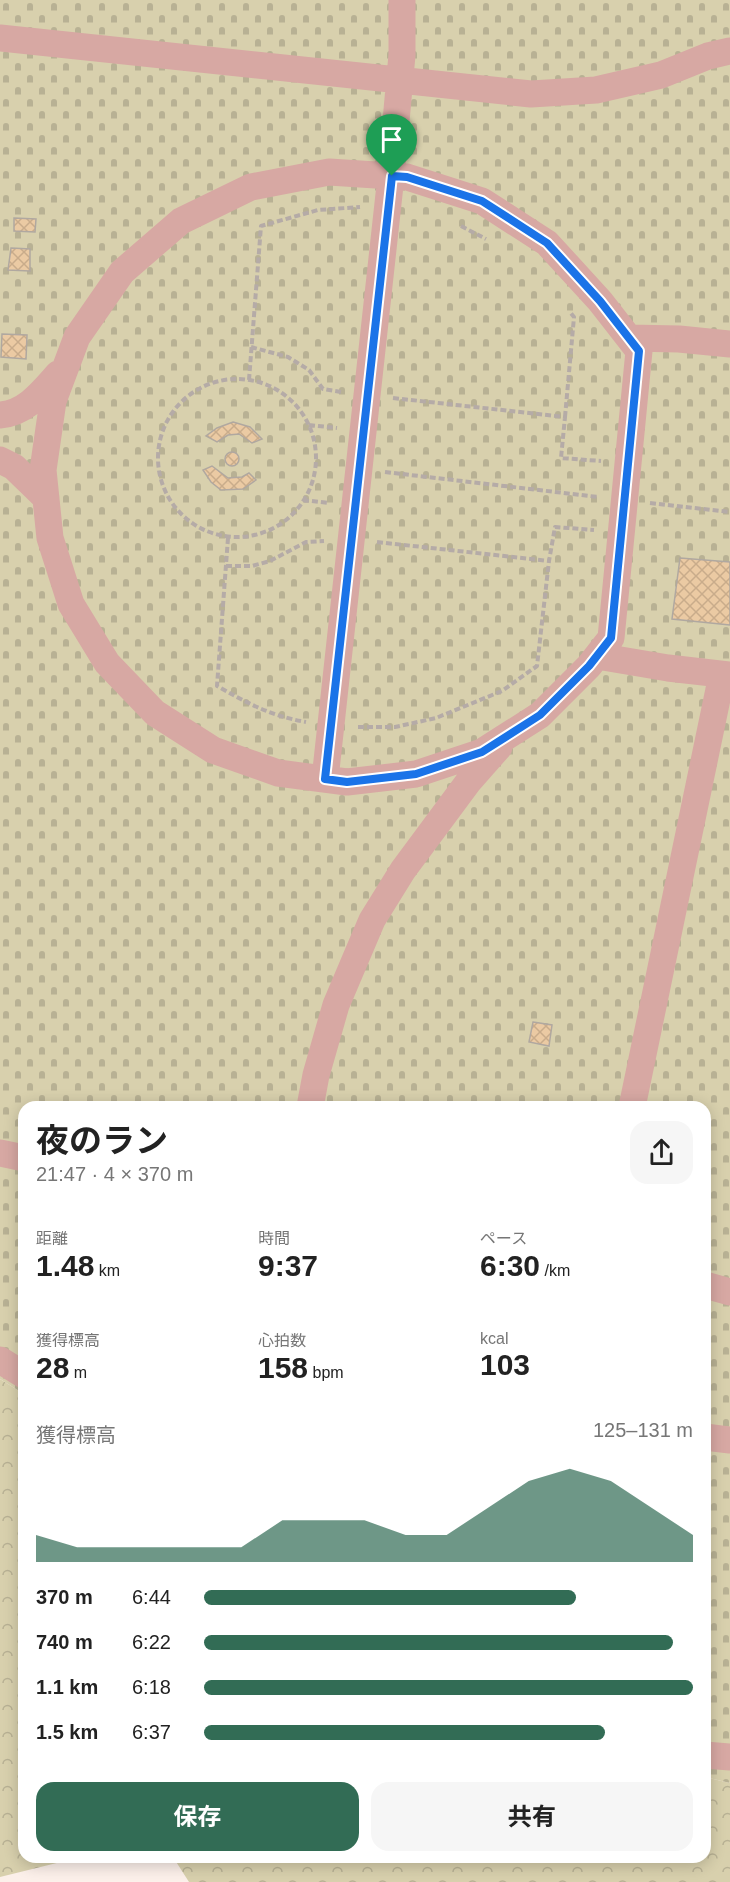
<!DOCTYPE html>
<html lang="ja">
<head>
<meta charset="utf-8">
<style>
  body { margin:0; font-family:Helvetica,"Noto Sans JP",sans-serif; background:#f6f6f6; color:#222; height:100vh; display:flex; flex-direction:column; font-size:22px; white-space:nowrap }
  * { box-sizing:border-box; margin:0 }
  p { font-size:20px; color:#767676 }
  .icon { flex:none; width:33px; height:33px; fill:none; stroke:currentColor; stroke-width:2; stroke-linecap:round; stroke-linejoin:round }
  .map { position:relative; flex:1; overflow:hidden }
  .side { position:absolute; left:18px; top:1101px; width:693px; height:762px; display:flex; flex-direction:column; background:#fff; border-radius:18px; box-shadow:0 3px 15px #0003 }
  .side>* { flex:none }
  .pin { position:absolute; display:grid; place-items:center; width:51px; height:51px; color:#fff; margin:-62px -26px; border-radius:50% 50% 50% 0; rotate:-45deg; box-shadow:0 0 6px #0007 }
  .pin .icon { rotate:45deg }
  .round { display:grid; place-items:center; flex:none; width:63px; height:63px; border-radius:18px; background:#f6f6f6 }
  .headline { display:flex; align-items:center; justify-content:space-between; height:102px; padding:0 18px }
  h1 { font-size:33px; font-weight:700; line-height:45px }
  .metrics { display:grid; grid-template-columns:repeat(3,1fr); gap:9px; height:102px; padding:6px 18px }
  .metrics div { display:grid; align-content:center }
  .metrics b { font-size:30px; font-weight:700 }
  .metrics small { font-size:16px; font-weight:400 }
  .metrics p { font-size:16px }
  .chart { height:168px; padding:12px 18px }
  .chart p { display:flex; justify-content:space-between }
  .chart svg { width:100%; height:108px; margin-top:6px; fill:#326c55; opacity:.7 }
  .action { display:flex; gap:12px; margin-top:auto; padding:12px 18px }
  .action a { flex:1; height:69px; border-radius:18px; background:#326c55; color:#fff; font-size:24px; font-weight:700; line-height:69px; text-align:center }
  .action a+a { background:#f6f6f6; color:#222 }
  ul { padding:0 18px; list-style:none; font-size:20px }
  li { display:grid; grid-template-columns:96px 72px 1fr; align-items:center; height:45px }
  li i { height:15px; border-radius:8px; background:#326c55 }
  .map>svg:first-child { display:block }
  .forest { fill:url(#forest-crowns) }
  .cemetery { fill:url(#cemetery-stones) }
  .building { fill:url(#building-cross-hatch); stroke:#b0a8a0; stroke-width:1.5 }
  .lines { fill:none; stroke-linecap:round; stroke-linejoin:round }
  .path { stroke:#b5aba7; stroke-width:4; stroke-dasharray:6 3; stroke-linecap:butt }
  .minor { stroke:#d7a8a3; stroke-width:27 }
  .route-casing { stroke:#fff; stroke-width:12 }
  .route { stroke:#1a73e8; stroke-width:8 }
</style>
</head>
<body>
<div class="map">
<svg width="730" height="1882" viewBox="0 0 730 1882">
  <defs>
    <pattern id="forest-crowns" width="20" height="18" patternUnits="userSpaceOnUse" patternTransform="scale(1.5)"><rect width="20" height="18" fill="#d8d0ad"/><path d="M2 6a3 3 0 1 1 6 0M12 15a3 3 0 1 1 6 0" fill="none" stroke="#b8b194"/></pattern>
    <pattern id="cemetery-stones" width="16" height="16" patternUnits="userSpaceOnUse" patternTransform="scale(1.5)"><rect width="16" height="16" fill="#d8d0ad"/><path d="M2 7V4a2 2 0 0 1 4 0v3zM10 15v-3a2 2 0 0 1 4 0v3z" fill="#b8b194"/></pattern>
    <pattern id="building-cross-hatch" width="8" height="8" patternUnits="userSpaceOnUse" patternTransform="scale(1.5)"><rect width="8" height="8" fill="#ebcaa3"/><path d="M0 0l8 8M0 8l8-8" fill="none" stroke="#c9ac8b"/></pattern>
  </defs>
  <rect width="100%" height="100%" fill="#fcf0ea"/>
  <path class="forest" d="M0 1379 24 1394V1857H81L0 1877Z
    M705 1777 730 1783V1882H189L173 1857H705Z"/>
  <path class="cemetery" d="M0 0H730V1783L705 1777V1107H24V1394L0 1379Z"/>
  <path class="building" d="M14 218 36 219 35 232 14 231Z
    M11 248 30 249V271L8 270Z
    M2 334 27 335 26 359 1 357Z
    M233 422 250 427 262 439 252 443 239 434 228 435 217 442 206 436 217 428Z
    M225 459a7 7 0 1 1 14 0a7 7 0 1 1-14 0Z
    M212 466 228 478 242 477 249 473 256 480 243 489 221 490 211 482 203 470Z
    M680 558 730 562V625L672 619Z
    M533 1022 552 1025 549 1046 529 1042Z"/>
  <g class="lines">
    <path class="path" d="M461 226 486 239
      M251 347 288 357 309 370 323 389 341 392
      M158 458a79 79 0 1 1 158 0a79 79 0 1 1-158 0Z
      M249 380 261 226 318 210 360 207
      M393 398 565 417 561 458 601 461
      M565 417 574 317 570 312
      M309 425 337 428
      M385 472 598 497
      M303 500 329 503
      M650 503 730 512
      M228 538 217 686C247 703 271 716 306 722
      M377 542 549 561 555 527 594 530
      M226 566H252L270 561 306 542 324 541
      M358 727H395L436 718 502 691 537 666 549 561"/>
    <path class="minor" d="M0 38 531 94 596 90 661 75 708 56 730 51
      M329 172 407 177 482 201 547 243 600 301 639 351 611 638 589 666 540 715 482 752 416 774 347 782 278 773 213 750 155 713 107 663 71 604 50 538 43 470 53 401 77 337 122 272 181 221 251 187Z
      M629 338 679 339 730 344
      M0 415C26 413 42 392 58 374
      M0 460 14 467 46 498
      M597 656 668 668 730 675
      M325 779 391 176 402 55V0
      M310 1107 316 1075 336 1005 372 920 403 870 469 781 499 747
      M632 1107 722 675
      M0 1153 24 1158
      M705 1285 730 1292
      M0 1360 24 1375
      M705 1437 730 1440
      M705 1755 730 1757"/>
  </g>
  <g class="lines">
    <defs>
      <path id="route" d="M392 176 407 177 482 201 547 243 600 301 639 351 611 638 589 666 540 715 482 752 416 774 347 782 325 779Z"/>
    </defs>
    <use href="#route" class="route-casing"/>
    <use href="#route" class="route"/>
  </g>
</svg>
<div class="pin" style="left:392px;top:176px;background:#1e9e55"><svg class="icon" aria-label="arrive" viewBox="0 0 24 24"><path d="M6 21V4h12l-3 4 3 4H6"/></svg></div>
<section class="side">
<div class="headline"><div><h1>夜のラン</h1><p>21:47 · 4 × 370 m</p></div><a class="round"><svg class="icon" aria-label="share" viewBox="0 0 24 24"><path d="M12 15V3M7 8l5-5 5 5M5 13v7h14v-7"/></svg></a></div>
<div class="metrics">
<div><p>距離</p><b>1.48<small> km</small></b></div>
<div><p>時間</p><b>9:37</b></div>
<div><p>ペース</p><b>6:30<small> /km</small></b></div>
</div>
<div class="metrics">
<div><p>獲得標高</p><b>28<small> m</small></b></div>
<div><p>心拍数</p><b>158<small> bpm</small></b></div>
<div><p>kcal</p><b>103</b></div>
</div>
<div class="chart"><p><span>獲得標高</span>125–131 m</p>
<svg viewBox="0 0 160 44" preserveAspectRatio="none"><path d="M0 44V33L10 38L20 38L30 38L40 38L50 38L60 27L70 27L80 27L90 33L100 33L110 22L120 11L130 6L140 11L150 22L160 33V44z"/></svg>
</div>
<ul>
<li><b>370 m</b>6:44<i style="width:76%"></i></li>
<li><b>740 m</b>6:22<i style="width:96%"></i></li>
<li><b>1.1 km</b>6:18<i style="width:100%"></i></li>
<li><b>1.5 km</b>6:37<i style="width:82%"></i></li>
</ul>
<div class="action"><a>保存</a><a>共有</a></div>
</section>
</div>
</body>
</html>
